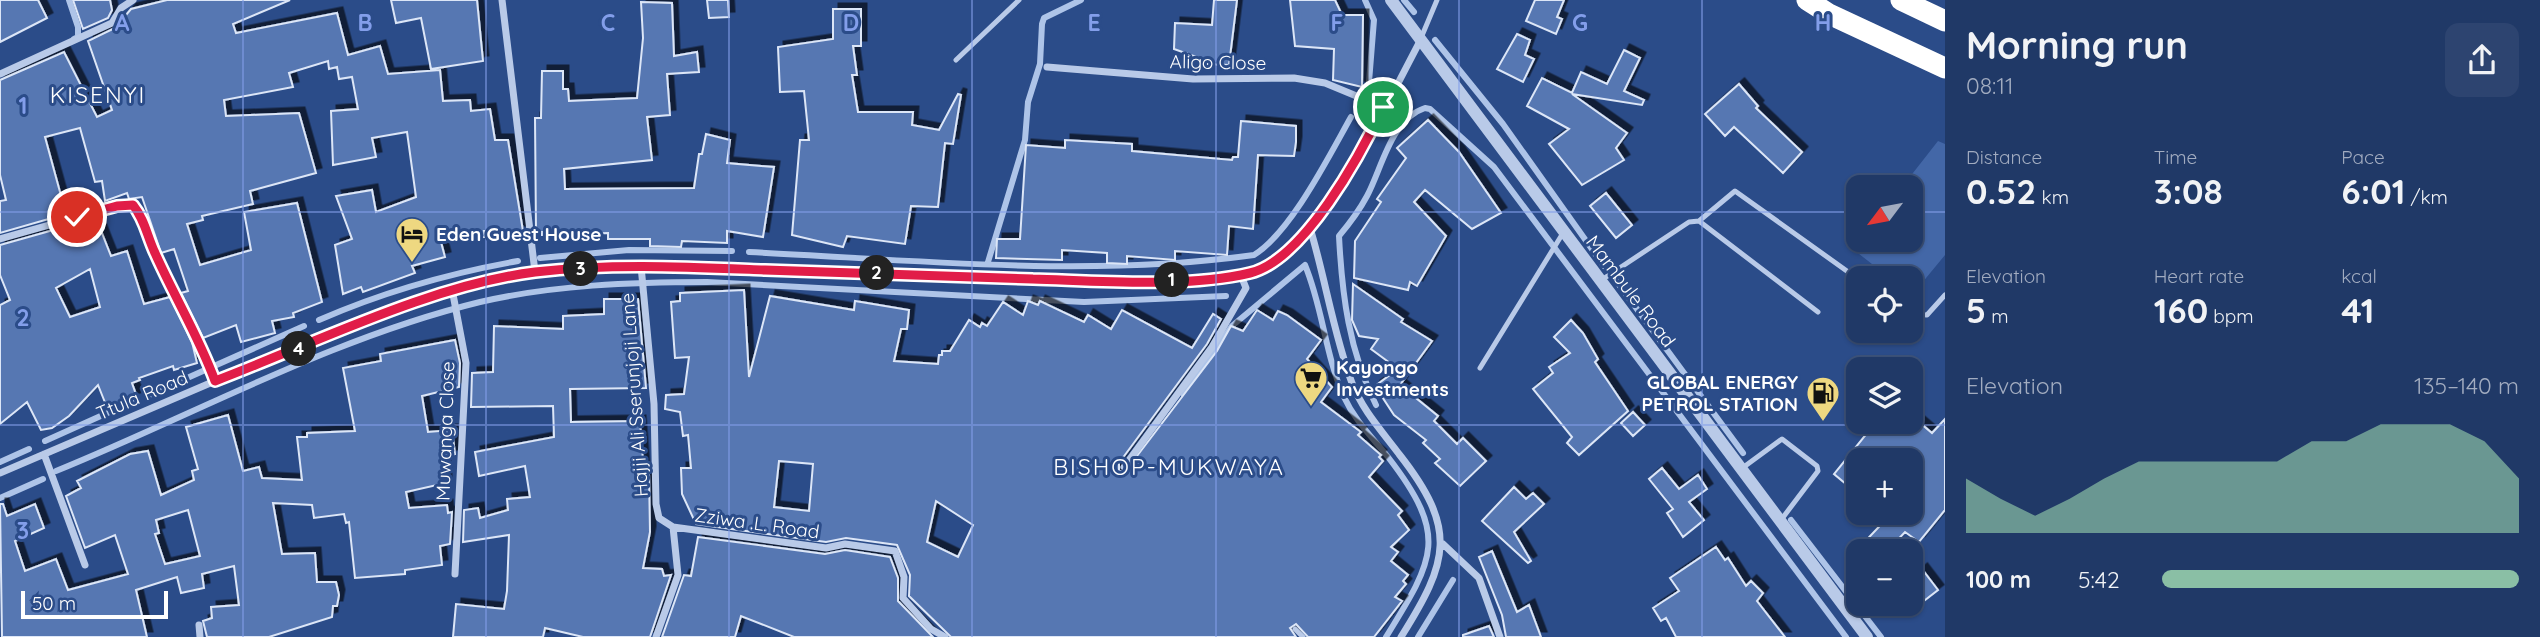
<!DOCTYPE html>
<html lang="en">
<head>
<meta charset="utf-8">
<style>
  body { margin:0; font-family:Quicksand,sans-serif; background:#2d4470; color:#f1f3f6; height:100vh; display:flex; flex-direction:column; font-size:26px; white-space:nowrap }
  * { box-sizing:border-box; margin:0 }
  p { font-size:23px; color:#a2acc0 }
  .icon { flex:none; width:38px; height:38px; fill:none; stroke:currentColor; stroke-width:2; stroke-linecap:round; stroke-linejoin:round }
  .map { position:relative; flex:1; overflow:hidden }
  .sheet { display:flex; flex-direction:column; background:#203967; width:595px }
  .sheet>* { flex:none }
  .needle { width:46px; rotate:238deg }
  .tools { position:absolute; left:1846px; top:175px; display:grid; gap:14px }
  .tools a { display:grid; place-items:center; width:77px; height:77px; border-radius:14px; background:#203967; box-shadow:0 2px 5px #0004,0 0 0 2px #3d537b; font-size:35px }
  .scale { position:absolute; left:21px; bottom:18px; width:147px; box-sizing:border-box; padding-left:7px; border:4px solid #fff; border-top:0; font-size:19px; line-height:24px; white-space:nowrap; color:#fff; -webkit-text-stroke:5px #2b4c89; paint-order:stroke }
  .pin { position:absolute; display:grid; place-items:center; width:60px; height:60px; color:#fff; margin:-30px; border:4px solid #fff; border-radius:50%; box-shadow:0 2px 7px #0007 }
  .km { position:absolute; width:35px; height:35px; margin:-18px; border-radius:50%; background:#222; color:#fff; font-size:19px; line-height:35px; text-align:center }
  .round { display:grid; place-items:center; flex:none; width:74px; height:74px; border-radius:14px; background:#2d4470 }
  .summary { display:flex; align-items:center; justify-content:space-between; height:119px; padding:0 21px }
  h1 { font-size:38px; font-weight:700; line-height:52px }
  .metrics { display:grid; grid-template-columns:repeat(3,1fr); gap:10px; height:119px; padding:7px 21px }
  .metrics div { display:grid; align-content:center }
  .metrics b { font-size:35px; font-weight:700 }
  .metrics small { font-size:19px; font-weight:400 }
  .metrics p { font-size:19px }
  .chart { height:196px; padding:14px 21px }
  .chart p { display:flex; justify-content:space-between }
  .chart svg { width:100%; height:126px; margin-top:7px; fill:#8abfa5; opacity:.7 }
  ul { padding:0 21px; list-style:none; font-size:23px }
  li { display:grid; grid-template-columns:112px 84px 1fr; align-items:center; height:52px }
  li i { height:18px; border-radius:9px; background:#8abfa5 }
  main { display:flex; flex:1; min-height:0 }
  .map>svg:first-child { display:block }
  .green { fill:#4367a7 }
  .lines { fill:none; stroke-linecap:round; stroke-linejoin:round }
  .stream { stroke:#aec4e8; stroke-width:6 }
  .building { fill:#5777b2; stroke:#dce6f7; stroke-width:2; fill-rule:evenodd; filter:url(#shadow) }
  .service { stroke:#b9cae8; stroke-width:5 }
  .minor { stroke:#b9cae8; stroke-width:7 }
  .tertiary { stroke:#b9cae8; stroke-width:12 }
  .motorway { stroke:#fff; stroke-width:21 }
  .route-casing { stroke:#fff; stroke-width:14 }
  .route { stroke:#e11d48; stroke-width:9 }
  .grid { fill:none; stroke:#839eea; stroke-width:2; stroke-opacity:0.55 }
  .labels { text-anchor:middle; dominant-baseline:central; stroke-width:6; stroke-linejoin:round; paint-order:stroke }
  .street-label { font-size:19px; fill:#fff; stroke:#2b4c89 }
  .poi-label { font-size:19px; font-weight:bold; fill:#fff; stroke:#2b4c89; text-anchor:start }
  .quarter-label { font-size:23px; letter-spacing:2px; fill:#fff; stroke:#2b4c89 }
  .grid-label { font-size:23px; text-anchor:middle; font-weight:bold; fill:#839eea; stroke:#2b4c89; stroke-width:6; stroke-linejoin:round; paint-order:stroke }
</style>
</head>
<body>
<main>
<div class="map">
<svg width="1945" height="637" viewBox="0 0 1945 637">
  <defs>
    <filter id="shadow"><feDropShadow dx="5.5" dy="-5.5" stdDeviation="0" flood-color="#0009"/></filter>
  </defs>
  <rect width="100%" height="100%" fill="#2b4c89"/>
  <path class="green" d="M1938 141 1945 144V255L1912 295 1911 278H1890L1854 250 1861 240H1911V187H1902Z"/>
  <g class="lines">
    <path class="stream" d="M69 0 78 27V37L74 39
      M1365 0 1374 20 1369 82
      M1404 0 1414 12
      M1435 40 1503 124 1604 266
      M749 252C916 260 1088 278 1254 255 1291 232 1329 156 1351 117
      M540 258 629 250 732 251
      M988 262 1025 140 1028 102 1040 64 1042 24 1044 18 1081 0
      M1617 282 1743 453
      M319 320C383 292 450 273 518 261
      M149 395 304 326
      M1184 395 1232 326 1305 265C1323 308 1325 355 1344 397 1355 421 1372 437 1388 457 1449 536 1435 558 1386 637
      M1376 405C1349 351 1342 295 1339 236 1350 223 1359 211 1367 196 1382 168 1391 119 1425 108L1430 109 1494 167 1846 637
      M45 441 134 401
      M0 462 29 449
      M56 471C196 414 332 338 480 302 553 285 632 282 707 282L1084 302 1226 296
      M0 498 43 479
      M1791 520 1881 637
      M1418 637 1453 580"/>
  </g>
  <path class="building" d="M0 0H38L47 18 0 42Z
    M73 0H110L112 10 108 18 83 29Z
    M167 0H290L233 24 236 33 337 13 348 55 380 46 388 74 440 70 443 101 470 100 471 111 490 109 495 140H508L523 231H484L485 237 441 242 445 257 412 266 415 273 363 292 361 287 343 294 335 245 352 239 336 196 372 190 376 212 416 197 407 132 372 138 376 157 333 165 331 111 358 109 352 77 339 79 337 67 329 69 328 61 289 73 293 87 224 100 226 116 299 113 316 173 250 191 253 204 202 216 203 220 187 224 200 265 251 250 244 212 297 203 322 302 293 313 294 317 272 321 275 333 241 342 236 325 203 338 181 293 188 291 174 249 161 253 142 197 129 199 127 193 105 201 102 181 95 182 80 128 45 137 66 214 0 233V201L6 200 0 175V80L64 52 97 117 112 110 88 41 115 28 131 9Z
    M391 0H477L483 61 431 69 421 18 396 23Z
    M707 0H728L729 17 709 18Z
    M1214 0H1237L1229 65 1207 64 1208 61 1174 49 1175 23 1212 25Z
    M1290 0H1335L1342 15H1363L1362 87 1333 80 1334 49 1295 46Z
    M1535 0H1564L1557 17 1562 19 1556 34 1526 21Z
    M641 2 672 3 674 56 697 52 699 72 667 74 670 115 647 117 652 160 564 169 565 189 694 188 699 154H702L706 134 730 140 727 163 774 167 763 237 727 231V243L682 241 681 247 650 246V239H608V233L542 235V232H536L535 118H541L542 71H563V89H568L569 101 637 98 643 38Z
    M833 9H861V46H853L857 75H852L858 112H913L912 125 939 130 958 94 961 95 953 144 945 143 938 207 911 206 905 244 847 236 843 247 792 235 800 140H809L804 91 780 92 778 47 833 39Z
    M1517 34 1530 40 1525 55 1534 59 1523 82 1497 69Z
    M1624 50 1640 58 1624 91 1644 100 1642 105 1572 94 1627 133 1616 148 1624 160 1582 185 1549 144 1569 129 1527 106 1542 78 1572 93 1581 72 1607 84Z
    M1739 84 1758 106 1756 108 1802 152 1783 173 1734 127 1725 136 1705 114Z
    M1428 120 1459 152 1501 213 1472 229 1425 190 1414 202 1446 236 1417 286 1410 282 1408 290 1354 278 1355 241 1381 202 1377 199 1406 158 1397 148Z
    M1241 121 1296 126V142L1294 156 1258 155 1253 229 1229 226 1227 255 1175 251V260L1127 256V264L1107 263V253L1062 250V260L996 258 997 239H1020L1026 145 1065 148V140L1132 144V151L1232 160 1233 157H1238Z
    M1606 193 1632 225 1616 238 1590 206Z
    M96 218 111 256 127 251 144 304 170 297 192 342 197 363 174 370 173 366 139 378 140 380 132 383 137 397 118 403 106 405 98 385 69 416 52 428 41 430 27 402 0 424V305L10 300 0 275V245ZM90 269 100 307 70 317 56 288Z
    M1353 284 1403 319 1401 322 1432 341 1400 385 1438 416 1434 421 1457 444 1463 438 1486 461 1460 486 1435 463 1440 459 1423 443 1426 440 1394 415 1375 386 1398 369 1371 349 1378 339 1359 336 1352 320Z
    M744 290 749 377 770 296 854 310 855 301 909 310 907 329H901L894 361 938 364 939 355H942V351H950L969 320 980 327 982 323 987 326 1003 302 1023 315 1028 301 1038 305 1040 301 1084 322 1088 315 1111 329 1122 310 1192 348 1213 314 1221 319 1207 344 1119 463V470L1124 473 1217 351 1231 326 1243 331 1257 310 1273 320 1278 311 1287 315 1321 340 1307 359 1332 387 1321 402 1361 432 1358 435 1381 455 1379 457 1383 461 1369 477 1402 511 1398 515 1409 530 1391 547 1398 552 1391 561 1408 575 1403 581 1406 584 1395 597 1402 601 1374 637H1308L1296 624 1290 628 1296 637H951L909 596 910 575 897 545 846 538 826 542 696 524 682 494 681 468H691L688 435 683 436 680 412 665 409 666 395 684 394 689 357 675 358 671 302 680 301V293ZM779 461 813 464 809 511 774 507ZM936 501 973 525 958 557 927 542Z
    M604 299H638L646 388 570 389 571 422 640 421 644 474H649L650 532 643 568 662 569 664 576 671 575 650 637H583L545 628 543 637H453L456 604 504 609 507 591 509 535 463 542 464 510 478 508 480 518 508 510 507 499 530 497 525 466 479 476 475 452 554 437 553 406 471 407 472 373 493 372 494 326 563 329V316L604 314Z
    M1571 320 1583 333 1598 359 1595 362 1628 411 1579 455 1567 443 1572 437 1533 389 1553 373 1549 367 1570 353 1554 337Z
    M455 340 460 363 459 387 422 396 428 432 452 430 455 454 444 457 446 483 406 492 409 508 447 505 448 513 452 512 450 544 440 546 442 565 405 570V574L355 578 349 522 346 523 344 514 314 518 312 505 273 503 282 554 315 553 317 582H336L339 595 337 606H333L332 617 269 637H207L203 621 212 618 211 607 239 605 234 566 202 574 204 588 181 593 177 577 136 590 147 637H2L0 504H3L7 516 35 504 44 528 15 541 25 571 56 559 68 590 128 574 115 535 85 548 66 496 81 488 77 481 130 454 148 451 161 495 194 480 192 471 198 469 186 427 228 415 243 471 259 467 262 478 302 480 297 437H307V433L355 431 343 368 381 361 380 354ZM188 510 200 556 165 564 155 534 159 533 156 520Z
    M1633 412 1645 425 1633 436 1621 423Z
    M1945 419V510L1919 542 1905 532 1887 551H1856L1892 513H1911V460H1858V494L1834 474 1876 422H1919L1932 433Z
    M1662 468 1679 489 1698 475 1707 489 1689 502 1704 520 1683 537 1667 513 1673 509 1649 479Z
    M1514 487 1526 499 1533 493 1544 504 1514 532 1531 561 1528 563 1482 521Z
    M698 537 825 554 845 550 890 557 898 578V601L933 637H794L741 616 735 637H662L684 575 691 576Z
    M1716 547 1725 560 1728 558 1746 586 1751 581 1763 593 1757 601 1785 637H1676L1666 618 1661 621 1653 608 1679 591 1670 578Z
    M1492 551 1517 612 1529 605 1541 637H1506L1502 615 1479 557Z
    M1922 569 1938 590 1911 611V578Z
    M1489 626 1494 637H1463V635Z"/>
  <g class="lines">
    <path class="service" d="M1421 38 1437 0
      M956 60 1019 0
      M1699 221 1735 191 1858 279
      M1600 281 1689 222 1699 221 1818 312
      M1911 314 1927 315 1945 295
      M1480 368 1563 233
      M1741 469 1782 439 1817 466 1818 471 1781 520
      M1295 629 1303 637"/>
    <path class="minor" d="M502 0 535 272
      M1047 67 1193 79 1294 78 1325 83 1383 107
      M0 74 112 23 121 8 133 0
      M1310 228C1325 277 1334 336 1352 383 1363 411 1381 430 1399 454 1458 529 1449 561 1401 637
      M0 239 117 206 133 205C145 220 147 236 155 254 175 297 199 337 215 381
      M641 266 654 404 656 504 659 518 673 527 678 575 656 637
      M452 289 466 363 455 574
      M44 454 85 565
      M1124 467 1212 347 1246 288 1240 273
      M0 473 215 381 452 289 535 272 641 266 1113 281 1200 279 1251 273 1269 264 1310 228 1355 166 1420 41
      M673 527 826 548 845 544 895 551 904 577 903 598 931 629 945 637
      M1443 544 1479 578 1500 637
      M199 625 200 637"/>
    <path class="tertiary" d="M1391 0 1867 637"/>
    <path class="motorway" d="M1807 0 1829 14 1945 68
      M1901 0 1945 21"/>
  </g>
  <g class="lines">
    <defs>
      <path id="route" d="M77 217 117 206 133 205C145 220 147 236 155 253 174 296 199 337 215 381 315 343 431 285 535 272 612 263 689 267 765 270 855 273 944 276 1033 279 1099 281 1187 288 1250 273 1304 260 1361 154 1383 107"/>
    </defs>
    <use href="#route" class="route-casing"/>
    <use href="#route" class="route"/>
  </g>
  <path class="grid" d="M243 0V637M486 0V637M729 0V637M972 0V637M1216 0V637M1459 0V637M1702 0V637M0 212H1858M1911 212H1945M0 425H1945"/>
  <defs>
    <symbol id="hotel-pin" viewBox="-11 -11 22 30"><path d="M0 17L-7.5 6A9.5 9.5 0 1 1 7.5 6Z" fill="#eed881" stroke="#2b4c89"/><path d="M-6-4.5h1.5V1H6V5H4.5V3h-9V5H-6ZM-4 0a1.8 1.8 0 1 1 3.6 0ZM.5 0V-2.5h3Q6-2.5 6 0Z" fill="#111"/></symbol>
    <symbol id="supermarket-pin" viewBox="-11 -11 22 30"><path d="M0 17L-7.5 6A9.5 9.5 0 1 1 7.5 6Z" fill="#eed881" stroke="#2b4c89"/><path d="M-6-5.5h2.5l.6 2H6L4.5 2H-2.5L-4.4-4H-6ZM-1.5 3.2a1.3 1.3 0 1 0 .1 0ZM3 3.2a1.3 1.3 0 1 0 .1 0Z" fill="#111"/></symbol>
    <symbol id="fuel-pin" viewBox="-11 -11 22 30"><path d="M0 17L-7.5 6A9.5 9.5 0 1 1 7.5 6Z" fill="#eed881" stroke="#2b4c89"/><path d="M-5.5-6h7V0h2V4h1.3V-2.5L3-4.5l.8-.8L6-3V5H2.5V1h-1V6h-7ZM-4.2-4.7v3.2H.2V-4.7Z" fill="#111"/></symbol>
  </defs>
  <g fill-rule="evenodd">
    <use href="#hotel-pin" x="393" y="215" width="38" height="52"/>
    <use href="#supermarket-pin" x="1292" y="359" width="38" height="52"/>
    <use href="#fuel-pin" x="1804" y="374" width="38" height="52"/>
  </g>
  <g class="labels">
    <g class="street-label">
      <text transform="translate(1218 62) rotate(1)">Aligo Close</text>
      <text transform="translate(1631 291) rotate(53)">Mambule Road</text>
      <text transform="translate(142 395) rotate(-23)">Ttula Road</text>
      <text transform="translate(634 395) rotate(-94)">Hajji Ali Sserunjoji Lane</text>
      <text transform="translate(445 431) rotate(-88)">Muwanga Close</text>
      <text transform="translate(757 523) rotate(8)">Zziwa .L. Road</text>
    </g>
    <g class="poi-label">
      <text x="436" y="234">Eden Guest House</text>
      <text x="1336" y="367">Kayongo<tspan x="1336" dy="22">Investments</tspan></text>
      <text x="1798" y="382" text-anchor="end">GLOBAL ENERGY<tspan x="1798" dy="22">PETROL STATION</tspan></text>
    </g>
    <g class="quarter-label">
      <text x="98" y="94">KISENYI</text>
      <text x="1169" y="466">BISHOP-MUKWAYA</text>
    </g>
  </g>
  <g class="grid-label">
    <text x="122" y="31">A</text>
    <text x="365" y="31">B</text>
    <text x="608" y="31">C</text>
    <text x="851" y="31">D</text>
    <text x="1094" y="31">E</text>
    <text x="1337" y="31">F</text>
    <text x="1580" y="31">G</text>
    <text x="1823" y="31">H</text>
    <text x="23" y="114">1</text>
    <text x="23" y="326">2</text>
    <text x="23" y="539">3</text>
  </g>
</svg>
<div class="tools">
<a><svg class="needle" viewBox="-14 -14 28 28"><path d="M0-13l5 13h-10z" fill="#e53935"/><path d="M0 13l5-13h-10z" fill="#a2acc0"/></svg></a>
<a><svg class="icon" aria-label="locate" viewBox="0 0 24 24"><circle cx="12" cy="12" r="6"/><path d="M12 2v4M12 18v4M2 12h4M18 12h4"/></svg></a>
<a><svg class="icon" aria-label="layers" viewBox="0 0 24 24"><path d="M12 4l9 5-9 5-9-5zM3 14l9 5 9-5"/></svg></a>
<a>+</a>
<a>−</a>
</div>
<div class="scale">50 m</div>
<div class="pin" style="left:1383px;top:107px;background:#1e9e55"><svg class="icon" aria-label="arrive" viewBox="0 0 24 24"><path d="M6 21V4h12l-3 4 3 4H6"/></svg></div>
<div class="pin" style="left:77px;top:217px;background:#d93025"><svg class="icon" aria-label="check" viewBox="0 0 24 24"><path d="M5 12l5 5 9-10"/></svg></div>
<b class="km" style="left:1172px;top:280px">1</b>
<b class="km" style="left:877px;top:273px">2</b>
<b class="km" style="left:581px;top:269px">3</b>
<b class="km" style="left:299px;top:349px">4</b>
</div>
<section class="sheet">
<div class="summary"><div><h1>Morning run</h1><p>08:11</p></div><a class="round"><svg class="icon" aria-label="share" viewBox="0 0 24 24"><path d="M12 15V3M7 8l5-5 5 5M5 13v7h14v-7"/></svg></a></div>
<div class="metrics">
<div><p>Distance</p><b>0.52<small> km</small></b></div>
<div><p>Time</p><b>3:08</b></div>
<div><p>Pace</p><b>6:01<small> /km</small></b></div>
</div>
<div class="metrics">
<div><p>Elevation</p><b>5<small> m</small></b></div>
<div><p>Heart rate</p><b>160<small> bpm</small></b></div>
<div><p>kcal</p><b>41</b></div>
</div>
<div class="chart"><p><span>Elevation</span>135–140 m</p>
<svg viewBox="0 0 160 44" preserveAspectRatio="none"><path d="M0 44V25L10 32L20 38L30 32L40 25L50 19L60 19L70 19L80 19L90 19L100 12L110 12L120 6L130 6L140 6L150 12L160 25V44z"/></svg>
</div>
<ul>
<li><b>100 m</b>5:42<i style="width:100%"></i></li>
</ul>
</section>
</main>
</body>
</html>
